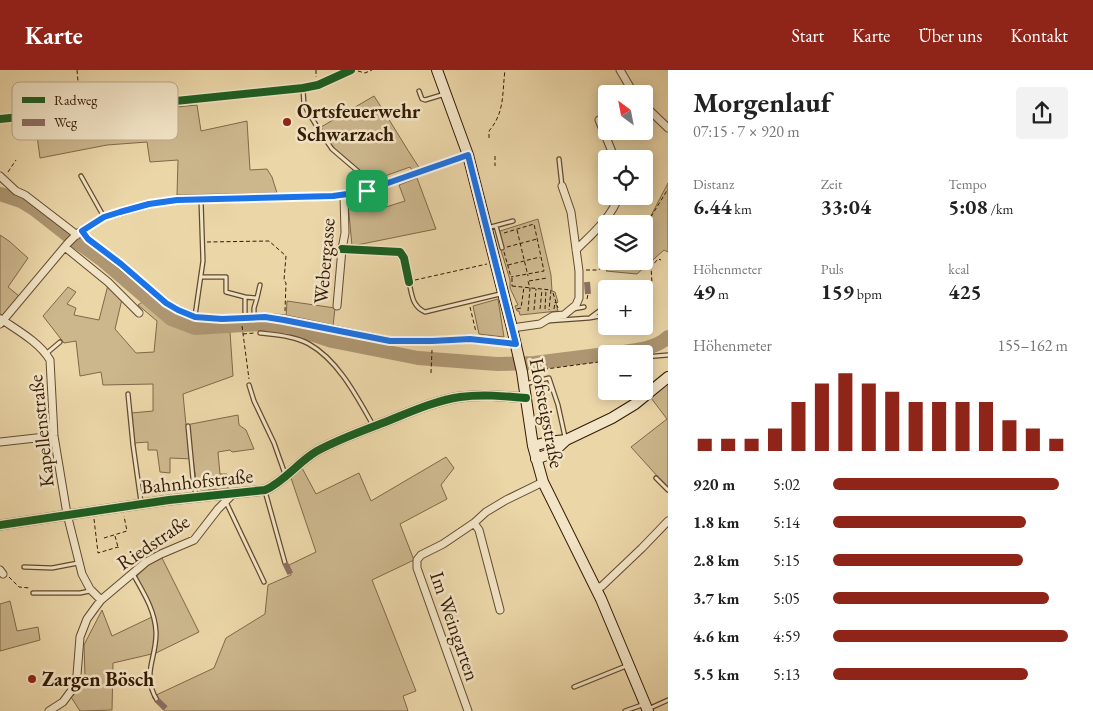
<!DOCTYPE html>
<html lang="de">
<head>
<meta charset="utf-8">
<style>
  body { margin:0; font-family:"EB Garamond",serif; background:#f2f2f2; color:#222; height:100vh; display:flex; flex-direction:column; font-size:19px; white-space:nowrap }
  * { box-sizing:border-box; margin:0 }
  p { font-size:16px; color:#767676 }
  .icon { flex:none; width:28px; height:28px; fill:none; stroke:currentColor; stroke-width:2; stroke-linecap:round; stroke-linejoin:round }
  .map { position:relative; flex:1; overflow:hidden }
  .drawer { display:flex; flex-direction:column; background:#fff; width:425px }
  .drawer>* { flex:none }
  .needle { width:32px; rotate:328deg }
  .buttons { position:absolute; left:598px; top:15px; display:grid; gap:10px }
  .buttons a { display:grid; place-items:center; width:55px; height:55px; border-radius:5px; background:#fff; box-shadow:0 2px 12px #0003; font-size:25px }
  .pin { position:absolute; display:grid; place-items:center; width:42px; height:42px; color:#fff; margin:-21px; border-radius:10px; box-shadow:0 2px 8px #0006 }
  .round { display:grid; place-items:center; flex:none; width:52px; height:52px; border-radius:5px; background:#f2f2f2 }
  .summary { display:flex; align-items:center; justify-content:space-between; height:85px; padding:0 25px }
  h1 { font-size:28px; font-weight:700; line-height:38px }
  .stats { display:grid; grid-template-columns:repeat(3,1fr); gap:8px; height:85px; padding:5px 25px }
  .stats div { display:grid; align-content:center }
  .stats b { font-size:21px; font-weight:700 }
  .stats small { font-size:14px; font-weight:400 }
  .stats p { font-size:14px }
  .chart { height:140px; padding:10px 25px }
  .chart p { display:flex; justify-content:space-between }
  .chart svg { width:100%; height:90px; margin-top:5px; stroke:#8f2418; stroke-width:6 }
  ul { padding:0 25px; list-style:none; font-size:16px }
  li { display:grid; grid-template-columns:80px 60px 1fr; align-items:center; height:38px }
  li i { height:12px; border-radius:6px; background:#8f2418 }
  header { display:flex; align-items:center; gap:30px; box-sizing:border-box; height:70px; padding:0 25px; background:#8f2418; color:#fff }
  header strong { font-size:24px }
  nav { display:flex; gap:28px; margin-inline-start:auto; font-size:18px }
  main { display:flex; flex:1; min-height:0 }
  .map>svg:first-child { display:block }
  .green { fill:#ccb68c; stroke:#806848 }
  .lines { fill:none; stroke-linecap:round; stroke-linejoin:round }
  .river { stroke:#ad9671; stroke-width:14 }
  .service-casing { stroke:#624a2e; stroke-width:5.5 }
  .minor-casing { stroke:#624a2e; stroke-width:9 }
  .tertiary-casing { stroke:#624a2e; stroke-width:11 }
  .secondary-casing { stroke:#351b05; stroke-width:12 }
  .path { stroke:#351b05; stroke-width:1; stroke-dasharray:4 2.5; stroke-linecap:butt }
  .service { stroke:#f2e4c6; stroke-width:3 }
  .minor { stroke:#f2e4c6; stroke-width:7 }
  .tertiary { stroke:#f2e4c6; stroke-width:9 }
  .secondary { stroke:#f2e4c6; stroke-width:10 }
  .quiet { stroke:#8d6e63; stroke-width:6; stroke-dasharray:12 6; stroke-linecap:butt }
  .cycleway-casing { stroke:#f2e4c6; stroke-width:11 }
  .cycleway { stroke:#1b5e20; stroke-width:8 }
  .route-casing { stroke:#fff; stroke-width:10 }
  .route { stroke:#1a73e8; stroke-width:6 }
  .poi-dot { fill:#8f2418; stroke:#f2e4c6; stroke-width:2 }
  .labels { text-anchor:middle; dominant-baseline:central; stroke-width:5; stroke-linejoin:round; paint-order:stroke }
  .poi-label { font-size:20px; font-weight:bold; fill:#351b05; stroke:#f2e4c6; text-anchor:start }
  .street-label { font-size:20px; fill:#351b05; stroke:#f2e4c6 }
  .key { fill:#f2e4c6; stroke:#b9a88c; stroke-width:1 }
  .key-label { font-size:14px; fill:#351b05 }
</style>
</head>
<body>
<header>
<strong>Karte</strong>
<nav><a>Start</a><a>Karte</a><a>Über uns</a><a>Kontakt</a></nav>
</header>
<main>
<div class="map">
<svg width="668" height="641" viewBox="0 0 668 641">
  <rect width="100%" height="100%" fill="#ebd6a8"/>
  <filter id="stains"><feTurbulence type="fractalNoise" baseFrequency=".004" numOctaves="4"/><feColorMatrix values="0 0 0 0 .2 0 0 0 0 .09 0 0 0 0 .02 0 0 0 .5 -.17"/></filter>
  <radialGradient id="worn" r=".72"><stop offset=".6" stop-color="#630" stop-opacity="0"/><stop offset="1" stop-color="#630" stop-opacity=".3"/></radialGradient>
  <path class="green" d="M374 26C390 50 404 75 420 99L413 102 410 97 368 112C357 94 347 91 334 78 328 72 325 64 321 57Z
    M197 35 201 61 247 51 250 100 267 99 272 107 277 123 177 125 178 90 150 92 147 72 107 75 40 88 35 51Z
    M417 108 436 159 352 176 348 133 350 130 366 126 370 142 405 131 399 115Z
    M668 113V182L664 180 637 204 606 201 616 191H644V159Z
    M538 149 551 205 552 221 555 222 558 232 556 234 558 241 520 245 519 241H517L515 236 518 235 510 218V210L497 167 501 166 500 161Z
    M0 165 9 171 28 188 8 217 19 226 3 245 0 244Z
    M108 215 122 229 115 259 136 283 154 282 157 251 138 235 144 231 169 254 193 263 230 262 233 306 183 324 186 355 238 345 239 355 246 360 254 379 232 382 230 380 218 382 220 404H227L228 419 202 420 197 418 193 389 170 388V403L160 402 157 380H148V372L134 373 131 343 153 341V314L103 315 101 302 80 306 76 271 64 273 43 246 68 217 76 222 67 234 76 238 74 245 99 250Z
    M498 229 504 267 479 264 473 236Z
    M287 231 335 238 333 256 286 248Z
    M668 307V418L631 377 667 349 648 324Z
    M446 387 454 398 441 415 447 429 400 454 414 490 372 510 416 621 403 626 408 641H165L152 627 214 598 226 568 265 544 268 515 291 505 289 495 316 482 291 408 302 398 316 424 359 403 371 431Z
    M162 488 199 562 156 583 113 593 112 640 80 641 71 627 81 618 85 606 84 575 102 540 112 566 154 546 137 506 150 494Z
    M10 531 17 561 38 557 40 570 0 581V534Z"/>
  <g class="lines">
    <path class="river" d="M0 124 21 131 34 139 66 164 101 189 171 249 195 258 260 254 290 257 332 271 418 288 497 294 534 293 606 284
      M608 284C626 281 654 281 668 267"/>
    <defs>
      <path id="service" d="M303 19 304 35 319 60 332 79 360 103 366 120
        M419 21 422 29 425 30 445 24
        M559 89 562 116
        M81 106 104 147
        M496 156 502 178
        M487 158 513 151
        M201 207H226V222L245 227
        M409 212C412 225 412 236 425 242L500 224
        M573 239 584 237
        M195 246 203 191 201 130
        M245 247V227L257 228 260 215
        M254 247V238L257 228
        M591 247 606 236
        M547 251 589 248 606 245
        M260 263C276 265 295 266 309 274 338 290 357 327 373 355
        M47 283 60 272
        M644 287 668 285
        M525 314 549 308 558 335 565 367
        M249 315 254 331 274 373 285 404
        M128 324 133 375 141 432
        M188 356 193 409 196 426
        M656 408 668 420
        M265 421 285 493
        M226 432 264 512
        M24 497 52 498 78 493
        M133 504C143 522 155 540 156 562 157 588 141 604 157 630
        M33 523H80L90 521
        M574 617 626 596
        M648 639 668 630
        M625 641 642 635"/>
      <path id="minor" d="M620 0 634 24
        M644 35 668 58
        M0 49 303 18 318 15 351 0
        M599 50 615 89
        M0 106 16 121 25 125 77 165
        M82 161 88 169 121 195 166 233 178 240 195 247 222 249 265 247 284 249 390 271H432L470 269 516 274
        M65 177 108 212 139 243
        M576 180C592 164 611 148 619 126
        M337 236 342 179 345 163 344 125
        M1 249C17 260 39 272 50 290L54 366 67 444 82 504 90 519 101 530
        M0 254 68 173 78 163 104 147 149 134 177 130 333 126 362 122 468 85
        M512 258 540 254 553 246 564 245 576 235 579 228V201L571 142 562 116
        M0 372 54 366
        M474 453 479 460 500 540
        M0 500 3 504
        M596 519 602 516 642 478 668 451
        M49 641 63 632 74 617 77 605 80 567 87 549 95 538 101 530 146 492 161 484 194 470 218 439 230 427V423
        M468 641 417 498V490L421 485 443 474 474 453 486 442 506 430 543 412"/>
      <path id="tertiary" d="M0 455 169 430 265 420C284 412 298 392 317 381 337 370 359 362 380 354 406 344 433 331 460 327 482 324 504 326 526 328"/>
      <path id="secondary" d="M437 0 468 85 512 258 522 302 533 376 543 412 601 529 648 641
        M533 376 548 372 566 370
        M536 389 552 383 566 370 612 348 635 334 668 307"/>
    </defs>
    <use href="#service" class="service-casing"/>
    <use href="#minor" class="minor-casing"/>
    <use href="#tertiary" class="tertiary-casing"/>
    <use href="#secondary" class="secondary-casing"/>
    <path class="path" d="M77 0 80 34
      M316 0V7
      M358 1 365 3 372 0
      M489 68V61C505 42 502 24 505 0
      M495 86V96
      M8 102 16 90
      M644 158 668 119
      M517 160 528 206
      M504 163 534 154 544 201 511 207
      M207 172 269 171 286 186 284 210 286 213 285 241
      M507 177 537 169
      M504 182 511 207
      M508 195 540 187
      M586 200H598L613 191
      M512 208V216
      M415 210 487 194
      M529 211 547 208
      M512 216 551 220 549 240
      M644 221 652 213 651 197 658 189 661 190
      M553 223 558 238
      M587 229 588 224
      M470 237 476 262
      M517 239 521 238 524 217
      M540 239 542 220
      M545 239 546 220
      M554 239 555 232 556 233
      M534 240 536 219
      M528 241 530 218 528 211
      M242 256 249 309
      M243 264 254 263
      M531 301 606 291
      M431 303 432 280
      M94 449 98 483 118 477 119 480
      M115 466 118 477
      M104 468 127 461 124 446
      M9 507 19 517 30 518"/>
    <use href="#service" class="service"/>
    <use href="#minor" class="minor"/>
    <use href="#tertiary" class="tertiary"/>
    <use href="#secondary" class="secondary"/>
    <path class="quiet" d="M587 212 588 224
      M285 493 293 509
      M157 630 168 641"/>
    <defs>
      <path id="cycleway" d="M0 49 303 18 318 15 351 0
        M342 179 400 182 404 188 409 212
        M0 455 169 430 265 420C284 412 298 392 317 381 337 370 359 362 380 354 406 344 433 331 460 327 482 324 504 326 526 328"/>
    </defs>
    <use href="#cycleway" class="cycleway-casing"/>
    <use href="#cycleway" class="cycleway"/>
  </g>
  <g class="lines">
    <defs>
      <path id="route" d="M468 85 516 274 470 269 432 271H390L284 250 265 247 222 249 195 247 178 240 166 233 121 194 88 169 82 161 104 147 120 142 149 134 177 130 333 126 362 122Z"/>
    </defs>
    <use href="#route" class="route-casing"/>
    <use href="#route" class="route"/>
  </g>
  <g class="poi-dot">
    <circle cx="287" cy="52" r="5"/>
    <circle cx="32" cy="609" r="5"/>
  </g>
  <g class="labels">
    <g class="poi-label">
      <text x="297" y="41">Ortsfeuerwehr<tspan x="297" dy="23">Schwarzach</tspan></text>
      <text x="42" y="609">Zargen Bösch</text>
    </g>
    <g class="street-label">
      <text transform="translate(324 191) rotate(-85)">Webergasse</text>
      <text transform="translate(547 343) rotate(79)">Hofsteigstraße</text>
      <text transform="translate(41 361) rotate(-96)">Kapellenstraße</text>
      <text transform="translate(197 411) rotate(-6)">Bahnhofstraße</text>
      <text transform="translate(153 472) rotate(-34)">Riedstraße</text>
      <text transform="translate(455 556) rotate(71)">Im Weingarten</text>
    </g>
  </g>
  <rect x="12" y="12" width="166" height="58" rx="8" class="key"/>
  <rect x="22" y="27" width="23" height="6" fill="#1b5e20"/>
  <rect x="22" y="49" width="23" height="7" fill="#8d6e63"/>
  <g class="key-label">
    <text x="54" y="35">Radweg</text>
    <text x="54" y="57">Weg</text>
  </g>
  <rect width="100%" height="100%" filter="url(#stains)"/>
  <rect width="100%" height="100%" fill="url(#worn)"/>
</svg>
<div class="buttons">
<a><svg class="needle" viewBox="-14 -14 28 28"><path d="M0-13l5 13h-10z" fill="#e53935"/><path d="M0 13l5-13h-10z" fill="#767676"/></svg></a>
<a><svg class="icon" aria-label="locate" viewBox="0 0 24 24"><circle cx="12" cy="12" r="6"/><path d="M12 2v4M12 18v4M2 12h4M18 12h4"/></svg></a>
<a><svg class="icon" aria-label="layers" viewBox="0 0 24 24"><path d="M12 4l9 5-9 5-9-5zM3 14l9 5 9-5"/></svg></a>
<a>+</a>
<a>−</a>
</div>
<div class="pin" style="left:367px;top:121px;background:#1e9e55"><svg class="icon" aria-label="arrive" viewBox="0 0 24 24"><path d="M6 21V4h12l-3 4 3 4H6"/></svg></div>
</div>
<section class="drawer">
<div class="summary"><div><h1>Morgenlauf</h1><p>07:15 · 7 × 920 m</p></div><a class="round"><svg class="icon" aria-label="share" viewBox="0 0 24 24"><path d="M12 15V3M7 8l5-5 5 5M5 13v7h14v-7"/></svg></a></div>
<div class="stats">
<div><p>Distanz</p><b>6.44<small> km</small></b></div>
<div><p>Zeit</p><b>33:04</b></div>
<div><p>Tempo</p><b>5:08<small> /km</small></b></div>
</div>
<div class="stats">
<div><p>Höhenmeter</p><b>49<small> m</small></b></div>
<div><p>Puls</p><b>159<small> bpm</small></b></div>
<div><p>kcal</p><b>425</b></div>
</div>
<div class="chart"><p><span>Höhenmeter</span>155–162 m</p>
<svg viewBox="0 0 160 44" preserveAspectRatio="none"><path d="M5 44V38M15 44V38M25 44V38M35 44V33M45 44V20M55 44V11M65 44V6M75 44V11M85 44V15M95 44V20M105 44V20M115 44V20M125 44V20M135 44V29M145 44V33M155 44V38"/></svg>
</div>
<ul>
<li><b>920 m</b>5:02<i style="width:96%"></i></li>
<li><b>1.8 km</b>5:14<i style="width:82%"></i></li>
<li><b>2.8 km</b>5:15<i style="width:81%"></i></li>
<li><b>3.7 km</b>5:05<i style="width:92%"></i></li>
<li><b>4.6 km</b>4:59<i style="width:100%"></i></li>
<li><b>5.5 km</b>5:13<i style="width:83%"></i></li>
</ul>
</section>
</main>
</body>
</html>
